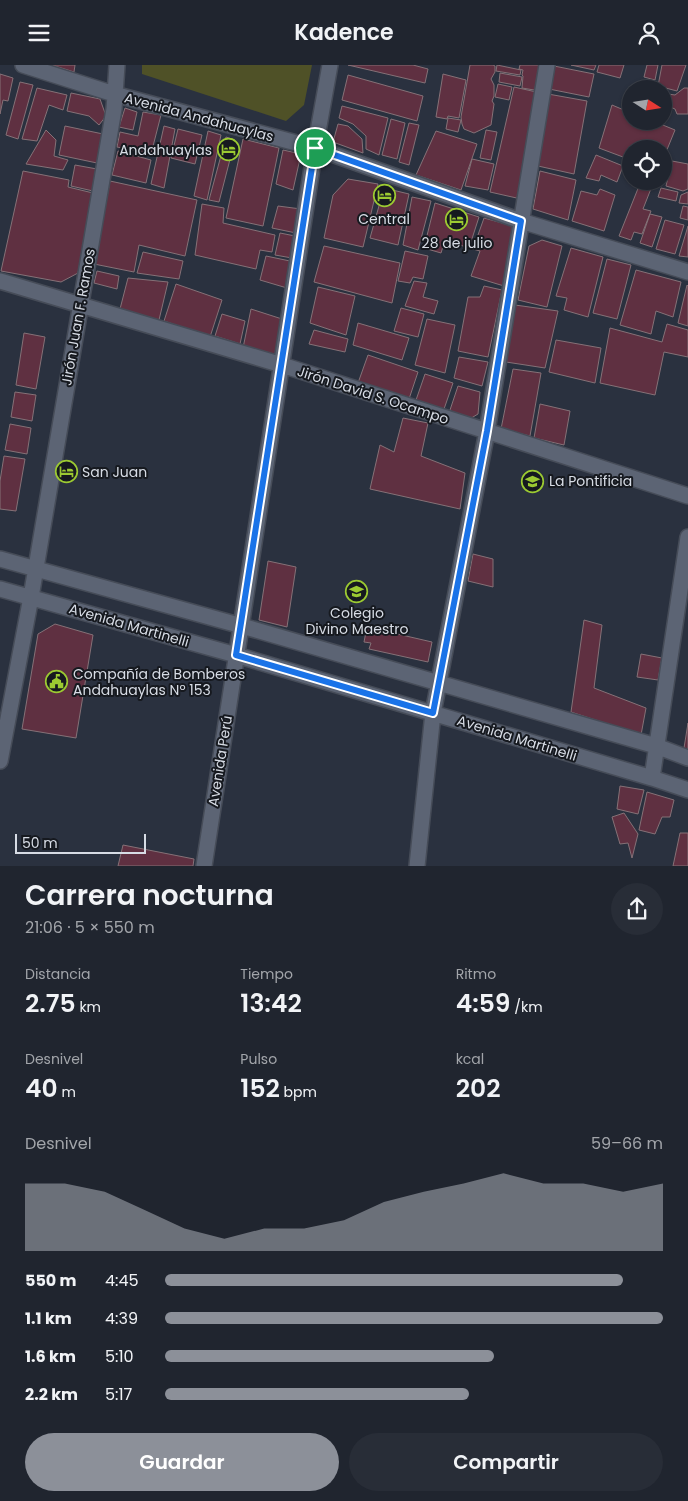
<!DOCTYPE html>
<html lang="es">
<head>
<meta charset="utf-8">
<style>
  body { margin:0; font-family:Poppins,sans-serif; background:#282d37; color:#f1f3f6; height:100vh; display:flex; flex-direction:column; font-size:19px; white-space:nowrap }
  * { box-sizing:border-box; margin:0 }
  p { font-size:16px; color:#a2a5aa }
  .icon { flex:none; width:28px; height:28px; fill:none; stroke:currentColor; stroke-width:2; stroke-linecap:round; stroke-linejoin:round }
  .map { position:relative; height:801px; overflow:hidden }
  .side { display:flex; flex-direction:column; background:#20252f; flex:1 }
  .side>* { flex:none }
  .needle { width:32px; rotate:102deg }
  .fabs { position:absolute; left:622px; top:15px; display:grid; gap:10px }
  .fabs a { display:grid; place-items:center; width:50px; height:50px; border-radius:50%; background:#20252f; box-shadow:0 1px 4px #0004,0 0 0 1px #3d424b; font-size:25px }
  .scale { position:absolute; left:15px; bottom:12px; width:131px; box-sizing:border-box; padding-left:5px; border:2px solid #d7dce5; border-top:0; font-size:14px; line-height:18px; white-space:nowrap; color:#d7dce5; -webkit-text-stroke:4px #16191f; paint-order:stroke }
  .pin { position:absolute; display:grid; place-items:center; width:42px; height:42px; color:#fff; margin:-21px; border:2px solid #fff; border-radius:50%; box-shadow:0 1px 5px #0007 }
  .round { display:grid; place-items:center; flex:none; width:52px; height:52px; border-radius:26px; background:#282d37 }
  .overview { display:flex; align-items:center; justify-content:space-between; height:85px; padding:0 25px }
  h1 { font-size:28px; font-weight:600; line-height:38px }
  .metrics { display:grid; grid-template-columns:repeat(3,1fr); gap:8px; height:85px; padding:5px 25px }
  .metrics div { display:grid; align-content:center }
  .metrics b { font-size:25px; font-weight:600 }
  .metrics small { font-size:14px; font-weight:400 }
  .metrics p { font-size:14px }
  .chart { height:140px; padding:10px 25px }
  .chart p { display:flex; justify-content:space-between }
  .chart svg { width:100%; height:90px; margin-top:5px; fill:#8c9099; opacity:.7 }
  .cta { display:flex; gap:10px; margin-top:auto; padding:10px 25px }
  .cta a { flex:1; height:58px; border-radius:30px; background:#8c9099; color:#fff; font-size:20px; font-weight:600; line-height:58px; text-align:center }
  .cta a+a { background:#282d37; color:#f1f3f6 }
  ul { padding:0 25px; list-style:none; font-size:16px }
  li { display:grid; grid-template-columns:80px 60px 1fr; align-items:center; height:38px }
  li i { height:12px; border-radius:6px; background:#8c9099 }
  header { display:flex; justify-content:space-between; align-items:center; height:65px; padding:0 25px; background:#20252f; font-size:22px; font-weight:600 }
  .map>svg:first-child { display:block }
  .green { fill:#4f5127 }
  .building { fill:#5f3041; stroke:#857177 }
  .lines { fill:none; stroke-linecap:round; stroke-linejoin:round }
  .minor-casing { stroke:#464c58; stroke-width:18 }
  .minor { stroke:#5c6474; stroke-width:15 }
  .route-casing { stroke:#fff; stroke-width:10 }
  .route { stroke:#1a73e8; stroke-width:6 }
  .labels { text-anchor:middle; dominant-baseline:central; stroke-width:4; stroke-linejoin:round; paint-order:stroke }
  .street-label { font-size:14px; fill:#d7dce5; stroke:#16191f }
  .poi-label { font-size:14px; fill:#d7dce5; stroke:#16191f }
</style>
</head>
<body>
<header><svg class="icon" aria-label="menu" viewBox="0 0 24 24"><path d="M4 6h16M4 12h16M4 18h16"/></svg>Kadence<svg class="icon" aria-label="person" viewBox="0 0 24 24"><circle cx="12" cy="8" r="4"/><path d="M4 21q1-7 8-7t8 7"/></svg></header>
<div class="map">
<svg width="688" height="801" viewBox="0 0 688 801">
  <rect width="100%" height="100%" fill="#2a313f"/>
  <path class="green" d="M142 0H312L304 40 286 56 142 9Z"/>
  <path class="building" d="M52 0H75L74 7Z
    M348 0H413L428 4 425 18Z
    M470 0H493L495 1V7L491 14 494 20V31L492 36 494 39 491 60 474 68 464 64 462 59 461 52Z
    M497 0 521 5 520 10 496 6Z
    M520 0H544L540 26 522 23 523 11 522 10 523 5 519 4Z
    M571 0H596L594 5Z
    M599 0H624L620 13 597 7Z
    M647 0H658L655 15 644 12Z
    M662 0H686L677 26 658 21Z
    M554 1 594 9 589 32 549 24Z
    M500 8 522 12 520 21 499 17Z
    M0 9 13 13 8 36 3 35 0 49Z
    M443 9 466 15 459 53 448 51 447 54 436 52Z
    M348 10 423 31 417 56 342 35Z
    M20 17 33 20 18 74 6 70Z
    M498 19 512 22 509 35 495 32Z
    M514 22 541 28 521 134 490 127Z
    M37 23 67 30 63 45 49 40 37 76 22 74Z
    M684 23H688V49H677L675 44 665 40 668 29 675 30Z
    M71 28 100 34 106 51 99 60 89 51 67 46Z
    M548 29 587 36 574 109 538 101Z
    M612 40 631 48V56H653L675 65 664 92V84H631V95L599 83Z
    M342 41 388 53 379 90 366 84V71L353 59 339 53Z
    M125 43 137 47 133 65 119 62Z
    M143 47 161 50 151 89 117 82 120 67 138 71Z
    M448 53 461 55 458 67 446 64Z
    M391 54 405 58 397 94 382 90Z
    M409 58 419 60 409 100 399 97Z
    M338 59 348 61 362 74 363 88 333 77Z
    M65 61 103 69 97 98 59 90Z
    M164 61 175 64 164 123 151 119Z
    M178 64 202 70 195 99 171 93Z
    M46 65 56 75 54 91 68 95 63 105 26 99Z
    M486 65 497 67 491 95 480 93Z
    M208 66 221 70 207 135 194 131Z
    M436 66 477 79 461 125 416 110Z
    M226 72 235 75 219 137 209 135Z
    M243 74 279 83 263 161 226 153Z
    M283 85 301 89 293 125 276 119Z
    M118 86 151 95 146 118 112 110Z
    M596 90 623 101 617 117 601 110 599 116 586 113Z
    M472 94 494 99 488 125 465 121Z
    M672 96 688 99V124L683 126 666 121Z
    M75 100 97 104 93 126 71 121Z
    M23 106 69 115 68 122 93 128 78 208 61 217 1 206Z
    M540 106 576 115 568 155 533 144Z
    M348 114 378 119 363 182 324 173 333 130Z
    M110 116 197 135 185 191 139 180 134 207 94 199Z
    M641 116H654L643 144 651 146 642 169 634 167 631 175 619 171Z
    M384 123 409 129 398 180 370 173Z
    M661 123 678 127 676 136 658 132Z
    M600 124 615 130 604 166 572 156 581 126 597 130Z
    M688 127V139L679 138 681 130Z
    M412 132 431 136 418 185 403 180Z
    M435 138 479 152 469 183 445 175 441 188 424 183Z
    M202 139 224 143 223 158 275 170 272 187 260 185 256 204 195 190Z
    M278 141 301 144 296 168 272 163Z
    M683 141 688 142V155L680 153Z
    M650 149 662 152 652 182 640 178Z
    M484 153 517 162 504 221 471 211 480 186 473 184Z
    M665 155 684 160 675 189 656 184Z
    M688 161V192L679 191Z
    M280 168 295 171 292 193 275 190Z
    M542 175 562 181 547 242 518 235 529 181Z
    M324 181 400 198 392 238 314 217Z
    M571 183 603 192 588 252 564 245 567 233 556 231Z
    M405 186 428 191 423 214 413 212 410 218 398 216Z
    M143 187 183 196 179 214 137 208Z
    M266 191 290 196 287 223 260 215Z
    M607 194 631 200 617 254 593 248Z
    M636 205 681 217 673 252 656 246 651 269 620 260Z
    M97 206 119 211 117 224 94 218Z
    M128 213 168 217 159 255 120 244Z
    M414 216 427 218 423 232 438 236 434 249 405 241Z
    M176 219 222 235 210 272 164 256Z
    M687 220 688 221V261L678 258Z
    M484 221 502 225 488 292 458 286 468 232H480Z
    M318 222 355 231 346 270 310 258Z
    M515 240 558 246 545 303 506 297Z
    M401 243 424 249 418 272 394 266Z
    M251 244 282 254 276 293 243 283Z
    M222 249 245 256 240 279 215 271Z
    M427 254 455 260 445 308 415 300Z
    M358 258 409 273 402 295 353 280Z
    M667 259 688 265V292L664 287 655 330 600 318 610 263 662 277Z
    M314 265 348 274 345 287 309 279Z
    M24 268 45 272 36 324 16 320Z
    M556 275 601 283 595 318 549 307Z
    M368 290 418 307 409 334 358 318Z
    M459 292 488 297 482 321 454 313Z
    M513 304 541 308 530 371 501 364Z
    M425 309 453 318 443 347 415 338Z
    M458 321 480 327 478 349 468 355 449 348Z
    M15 327 36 330 32 356 11 352Z
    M540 339 570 346 564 380 534 373Z
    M403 353 428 358 421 391 465 408 460 444 370 424 380 380 394 387Z
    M10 359 31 363 27 389 5 385Z
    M4 391 25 394 16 446 0 444V416Z
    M473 489 493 494V522L468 516Z
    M268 496 296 502 287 562 259 555Z
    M584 555 602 560 594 623 646 643 641 670 571 647Z
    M55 559 93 570 76 673 22 664 38 569Z
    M367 562 432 577 428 597 369 584 371 578 364 577Z
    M641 589 662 593 658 615 637 612Z
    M688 658V684L684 683Z
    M620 721 644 725 638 749 617 744Z
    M647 727 674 735 670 752H662L655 769 639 765Z
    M624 748 638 769 632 793 628 778 620 779 612 752Z
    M680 768H688V801H673Z
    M123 780 194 794 193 801H118Z"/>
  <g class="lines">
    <defs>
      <path id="minor" d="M23 0 114 29 315 83 521 156 688 207
        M0 216 282 300 688 431
        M0 494 242 561 656 681 688 693
        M0 524 236 590 652 713 688 725
        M0 696 31 532 114 44 117 0
        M652 713 688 472
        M204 801 315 83 330 0
        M417 801 433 648 487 366 547 0"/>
    </defs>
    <use href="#minor" class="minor-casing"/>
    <use href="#minor" class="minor"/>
  </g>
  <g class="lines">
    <defs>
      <path id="route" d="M315 83 521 156 487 366 433 648 236 590Z"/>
    </defs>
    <use href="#route" class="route-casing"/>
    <use href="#route" class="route"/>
  </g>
  <defs>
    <symbol id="hotel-ring" viewBox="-11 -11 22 22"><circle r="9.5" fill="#16191f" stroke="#9cca32" stroke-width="1.5"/><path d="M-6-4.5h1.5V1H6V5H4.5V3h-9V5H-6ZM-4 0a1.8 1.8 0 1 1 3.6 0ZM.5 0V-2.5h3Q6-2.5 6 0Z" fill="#9cca32"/></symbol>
    <symbol id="school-ring" viewBox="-11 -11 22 22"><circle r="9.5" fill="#16191f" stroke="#9cca32" stroke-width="1.5"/><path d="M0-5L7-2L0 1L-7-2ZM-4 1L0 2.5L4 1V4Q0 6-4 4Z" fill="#9cca32"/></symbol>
    <symbol id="civic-ring" viewBox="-11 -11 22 22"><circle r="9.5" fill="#16191f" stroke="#9cca32" stroke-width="1.5"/><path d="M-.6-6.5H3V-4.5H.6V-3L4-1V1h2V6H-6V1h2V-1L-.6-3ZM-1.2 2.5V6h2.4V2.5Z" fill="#9cca32"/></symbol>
  </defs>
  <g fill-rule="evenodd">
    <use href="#hotel-ring" x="216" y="72" width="25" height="25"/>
    <use href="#hotel-ring" x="372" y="118" width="25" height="25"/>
    <use href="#hotel-ring" x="444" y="142" width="25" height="25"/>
    <use href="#hotel-ring" x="54" y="394" width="25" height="25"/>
    <use href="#school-ring" x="520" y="404" width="25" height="25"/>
    <use href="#school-ring" x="344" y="514" width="25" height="25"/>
    <use href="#civic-ring" x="44" y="604" width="25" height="25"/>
  </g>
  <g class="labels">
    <g class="street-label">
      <text transform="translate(199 52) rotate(15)">Avenida Andahuaylas</text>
      <text transform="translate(78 252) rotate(-80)">Jirón Juan F. Ramos</text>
      <text transform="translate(373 330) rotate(18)">Jirón David S. Ocampo</text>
      <text transform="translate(129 560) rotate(16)">Avenida Martinelli</text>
      <text transform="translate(517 673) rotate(17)">Avenida Martinelli</text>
      <text transform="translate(220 696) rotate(-81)">Avenida Perú</text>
    </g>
    <g class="poi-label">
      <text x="212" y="85" text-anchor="end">Andahuaylas</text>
      <text x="384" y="154">Central</text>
      <text x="457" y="178">28 de julio</text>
      <text x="82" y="407" text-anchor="start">San Juan</text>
      <text x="549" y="416" text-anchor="start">La Pontificia</text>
      <text x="357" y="548">Colegio<tspan x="357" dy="16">Divino Maestro</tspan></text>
      <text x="73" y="609" text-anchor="start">Compañía de Bomberos<tspan x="73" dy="16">Andahuaylas Nº 153</tspan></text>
    </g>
  </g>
</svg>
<div class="fabs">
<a><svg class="needle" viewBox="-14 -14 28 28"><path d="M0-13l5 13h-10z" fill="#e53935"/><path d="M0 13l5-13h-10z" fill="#a2a5aa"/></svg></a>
<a><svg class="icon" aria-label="locate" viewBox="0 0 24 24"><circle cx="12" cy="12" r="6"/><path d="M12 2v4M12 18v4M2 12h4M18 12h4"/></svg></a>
</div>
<div class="scale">50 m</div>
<div class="pin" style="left:315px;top:83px;background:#1e9e55"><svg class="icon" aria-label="arrive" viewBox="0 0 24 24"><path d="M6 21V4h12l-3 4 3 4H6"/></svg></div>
</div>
<section class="side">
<div class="overview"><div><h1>Carrera nocturna</h1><p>21:06 · 5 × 550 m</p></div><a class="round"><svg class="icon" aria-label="share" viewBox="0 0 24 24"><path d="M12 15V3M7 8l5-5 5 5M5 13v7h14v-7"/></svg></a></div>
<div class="metrics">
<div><p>Distancia</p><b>2.75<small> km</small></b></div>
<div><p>Tiempo</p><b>13:42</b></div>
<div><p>Ritmo</p><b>4:59<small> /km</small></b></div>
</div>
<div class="metrics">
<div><p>Desnivel</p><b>40<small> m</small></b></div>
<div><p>Pulso</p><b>152<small> bpm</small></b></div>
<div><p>kcal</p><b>202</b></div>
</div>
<div class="chart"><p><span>Desnivel</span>59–66 m</p>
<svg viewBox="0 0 160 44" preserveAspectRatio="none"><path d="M0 44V11L10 11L20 15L30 24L40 33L50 38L60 33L70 33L80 29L90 20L100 15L110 11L120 6L130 11L140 11L150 15L160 11V44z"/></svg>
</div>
<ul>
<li><b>550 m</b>4:45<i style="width:92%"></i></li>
<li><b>1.1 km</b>4:39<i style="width:100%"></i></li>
<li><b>1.6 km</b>5:10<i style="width:66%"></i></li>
<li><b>2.2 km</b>5:17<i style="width:61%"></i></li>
</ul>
<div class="cta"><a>Guardar</a><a>Compartir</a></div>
</section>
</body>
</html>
